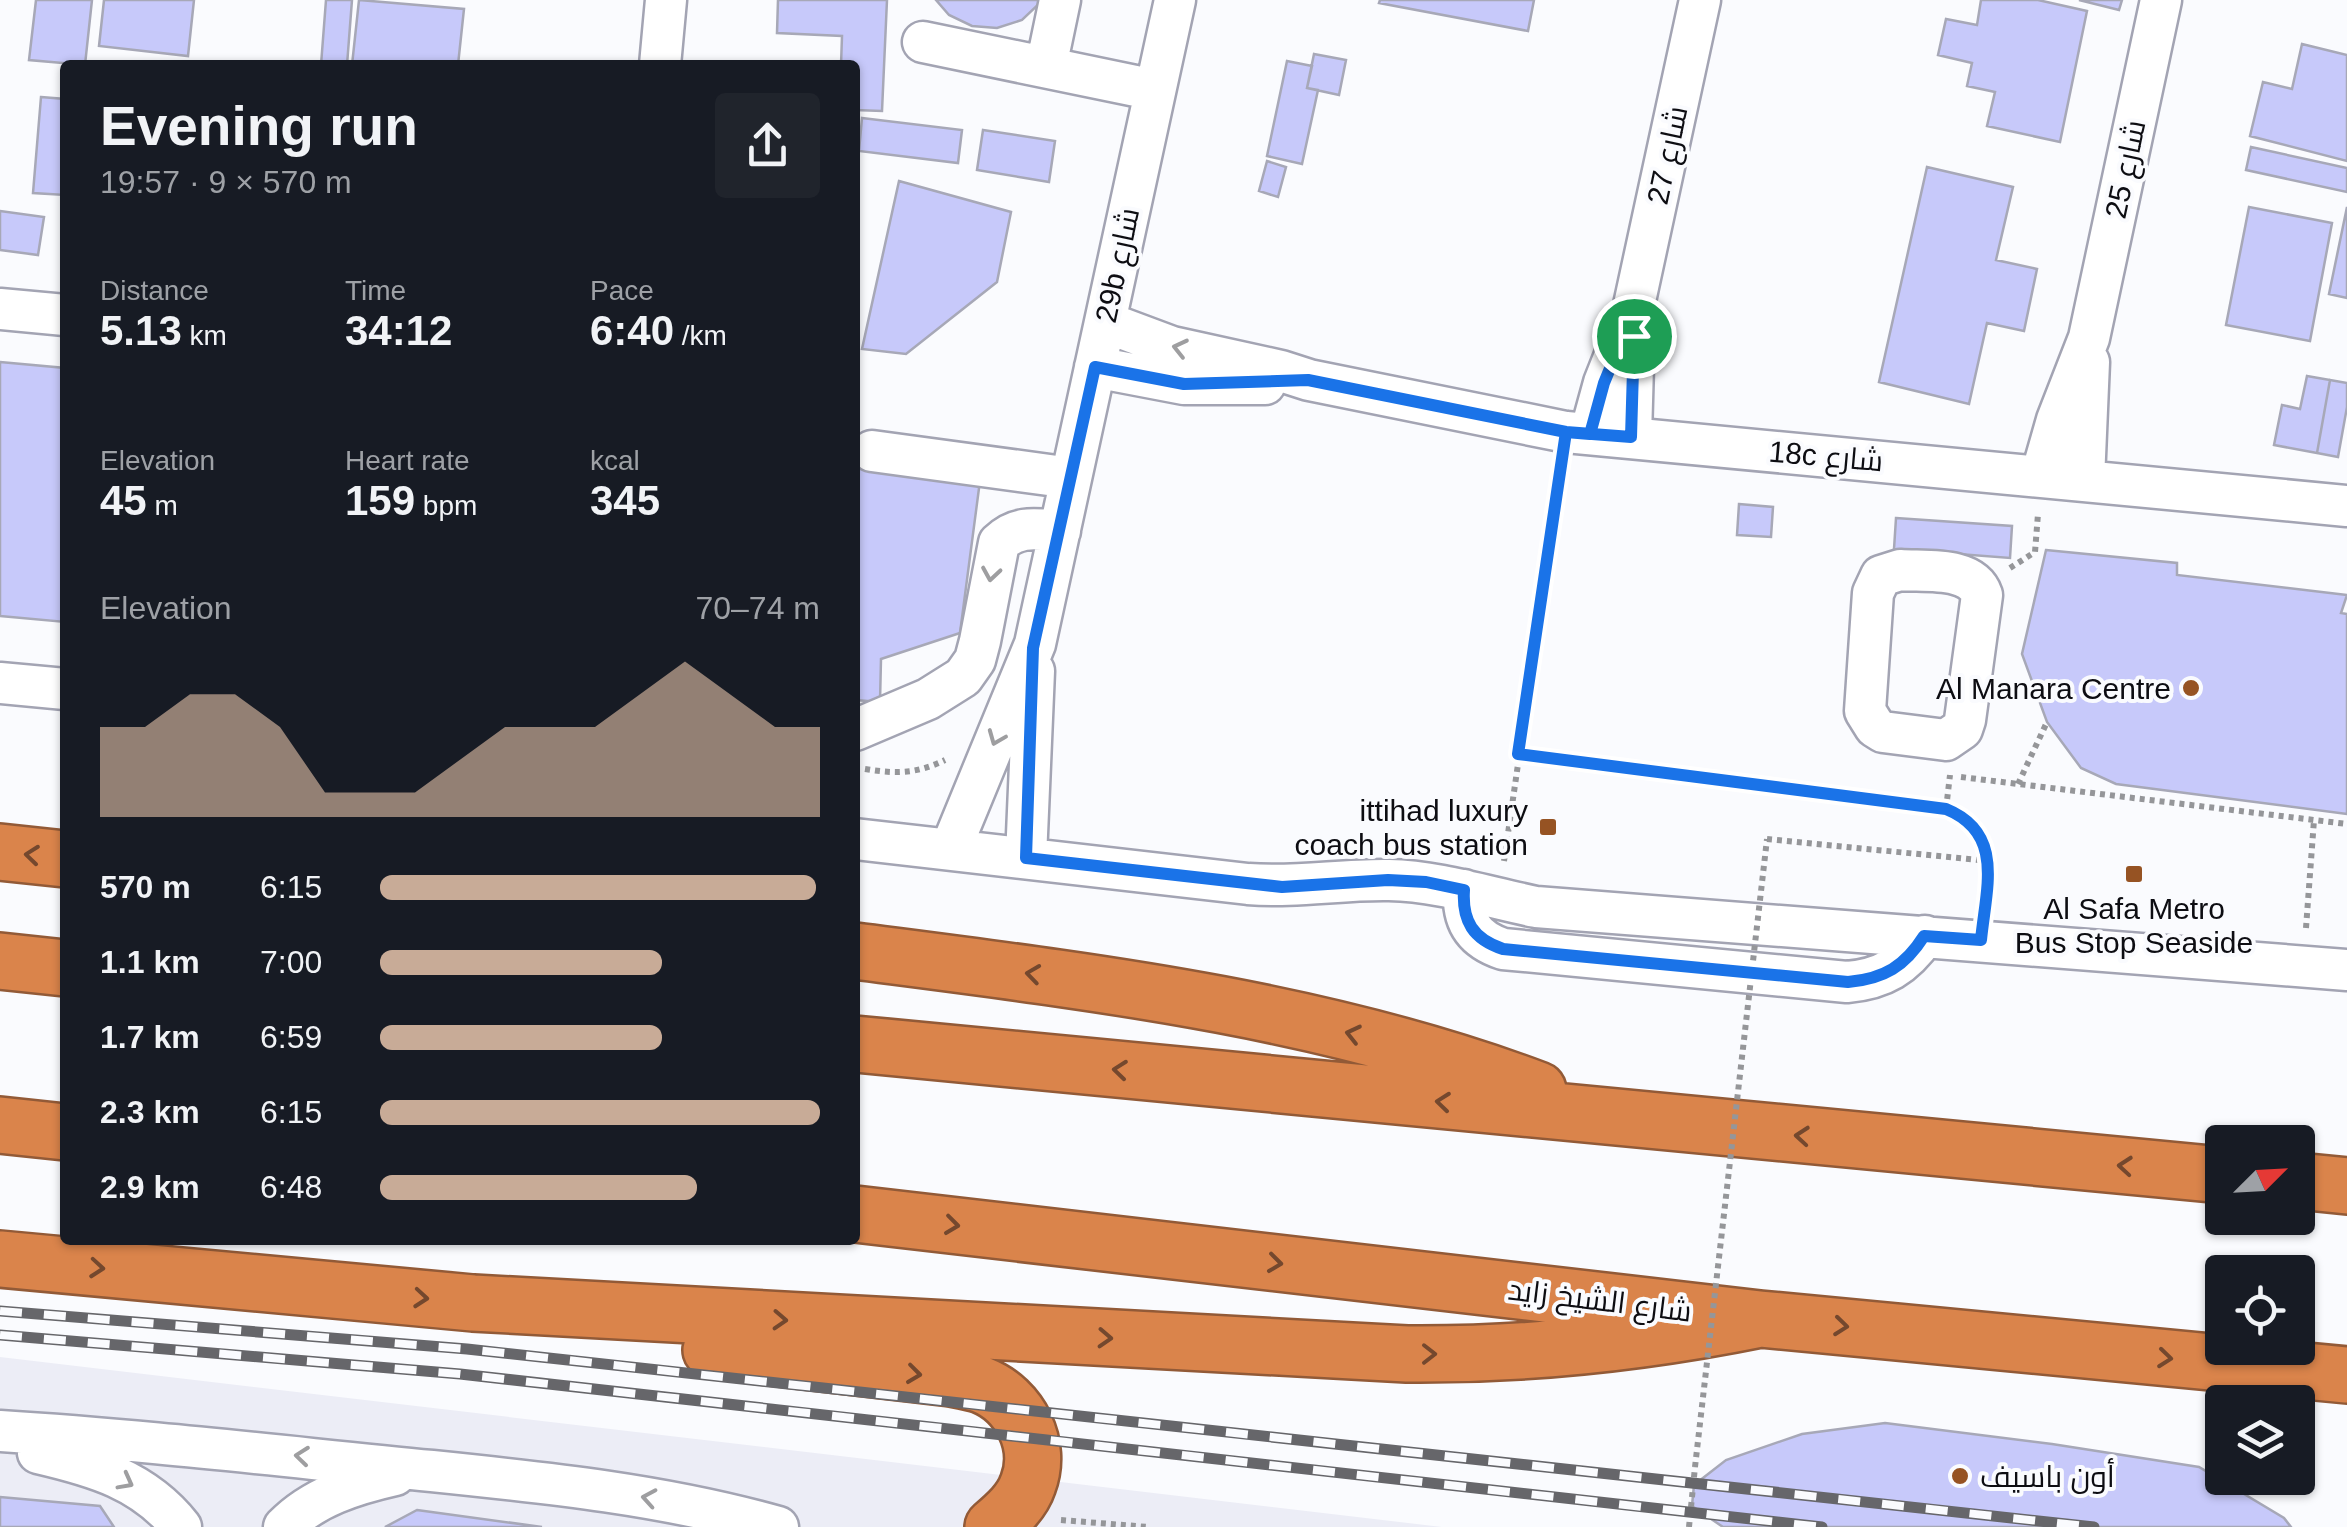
<!DOCTYPE html>
<html lang="en">
<head>
<meta charset="utf-8">
<style>
  body { margin:0; font-family:Helvetica,Cairo,sans-serif; background:#20242c; color:#f1f3f6; height:100vh; display:flex; flex-direction:column; font-size:38px; white-space:nowrap }
  * { box-sizing:border-box; margin:0 }
  p { font-size:32px; color:#9ea1a6 }
  .icon { flex:none; width:55px; height:55px; fill:none; stroke:currentColor; stroke-width:2; stroke-linecap:round; stroke-linejoin:round }
  .map { position:relative; flex:1; overflow:hidden }
  .panel { position:absolute; left:60px; top:60px; width:800px; height:1185px; display:flex; flex-direction:column; background:#171b24; border-radius:10px; box-shadow:0 2px 8px #0004 }
  .panel>* { flex:none }
  .needle { width:65px; rotate:66deg }
  .tools { position:absolute; left:2205px; top:1125px; display:grid; gap:20px }
  .tools a { display:grid; place-items:center; width:110px; height:110px; border-radius:10px; background:#171b24; box-shadow:0 2px 8px #0004; font-size:50px }
  .pin { position:absolute; display:grid; place-items:center; width:85px; height:85px; color:#fff; margin:-42px; border:5px solid #fff; border-radius:50%; box-shadow:0 2px 10px #0007 }
  .round { display:grid; place-items:center; flex:none; width:105px; height:105px; border-radius:10px; background:#20242c }
  .summary { display:flex; align-items:center; justify-content:space-between; height:170px; padding:0 40px }
  h1 { font-size:55px; font-weight:600; line-height:75px }
  .metrics { display:grid; grid-template-columns:repeat(3,1fr); gap:15px; height:170px; padding:10px 40px }
  .metrics div { display:grid; align-content:center }
  .metrics b { font-size:42px; font-weight:600 }
  .metrics small { font-size:28px; font-weight:400 }
  .metrics p { font-size:28px }
  .chart { height:280px; padding:20px 40px }
  .chart p { display:flex; justify-content:space-between }
  .chart svg { width:100%; height:180px; margin-top:10px; fill:#c8ab97; opacity:.7 }
  ul { padding:0 40px; list-style:none; font-size:32px }
  li { display:grid; grid-template-columns:160px 120px 1fr; align-items:center; height:75px }
  li i { height:25px; border-radius:12px; background:#c8ab97 }
  .map>svg:first-child { display:block }
  .built { fill:#ecedf6 }
  .building { fill:#c7c9fa; stroke:#a7a8b7; stroke-width:2.5 }
  .lines { fill:none; stroke-linecap:round; stroke-linejoin:round }
  .minor-casing { stroke:#a3a4b3; stroke-width:45 }
  .highway-casing { stroke:#925a37; stroke-width:60 }
  .path { stroke:#959699; stroke-width:6; stroke-dasharray:5 5; stroke-linecap:butt }
  .minor { stroke:#fff; stroke-width:40 }
  .highway { stroke:#da844b; stroke-width:55 }
  .rail-casing { stroke:#66666a; stroke-width:11 }
  .rail { stroke:#fafbfe; stroke-width:8; stroke-dasharray:22; stroke-linecap:butt }
  .path-bridge { stroke:#959699; stroke-width:6; stroke-dasharray:5 5; stroke-linecap:butt }
  .oneway { stroke:#9e9ea0 }
  .oneway2 { stroke:#74482e }
  .route-casing { stroke:#fff; stroke-width:20 }
  .route { stroke:#1a73e8; stroke-width:12 }
  .poi-dot { fill:#965323; stroke:#fafbfe; stroke-width:4 }
  .labels { text-anchor:middle; dominant-baseline:central; stroke-width:8; stroke-linejoin:round; paint-order:stroke }
  .street-label { font-size:30px; fill:#0d0d12; stroke:#fafbfe }
  .poi-label { font-size:30px; fill:#0d0d12; stroke:#fafbfe; text-anchor:end }
</style>
</head>
<body>
<div class="map">
<svg width="2347" height="1527" viewBox="0 0 2347 1527">
  <rect width="100%" height="100%" fill="#fafbfe"/>
  <path class="built" d="M0 1357 1442 1527H0Z"/>
  <path class="building" d="M36 0H92L85 65 29 60Z
    M104 0H194L188 56 99 46Z
    M326 0H352L347 65H321Z
    M359 0 464 9 458 65H352Z
    M778 0H887L882 111 855 110V65H841L842 36 777 33Z
    M936 0H1043L1022 20 997 28 972 26 949 15Z
    M1380 0H1534L1528 31 1379 3Z
    M1981 0H2038L2087 11 2060 142 1987 126 1995 92 1967 86 1972 63 1938 55 1946 19 1977 25Z
    M2079 0H2122L2119 10Z
    M2302 44 2347 55V161L2250 136 2263 82 2292 89Z
    M1314 54 1346 60 1339 95 1307 88Z
    M1287 61 1312 66 1307 88 1318 90 1302 164 1267 156Z
    M41 97 65 99V195L33 193Z
    M862 118 962 130 958 163 859 151Z
    M983 130 1055 141 1049 182 977 170Z
    M2251 147 2347 168V192L2246 170Z
    M1267 161 1286 167 1278 197 1259 191Z
    M1927 167 2013 187 1996 260 2037 269 2024 331 1987 323 1969 404 1879 382Z
    M899 181 1011 212 997 282 906 354 862 349Z
    M2249 207 2332 223 2310 341 2226 325Z
    M2347 207V298L2329 294Z
    M0 211 44 217 38 255 0 250Z
    M0 362 65 368V622L0 616Z
    M2307 376 2330 380 2317 453 2274 445 2282 405 2300 409Z
    M2330 380 2347 383V407L2338 457 2317 453Z
    M855 455 981 473 960 633 881 659 880 702 855 700Z
    M1739 504 1773 507 1771 537 1737 535Z
    M1896 518 2012 526 2010 558 1894 549Z
    M2046 550 2177 563V575L2347 595 2341 613 2347 614V814L2116 784 2081 768 2047 722 2022 654Z
    M1885 1423 2052 1444 2199 1467 2284 1518 2291 1527H1723L1692 1506 1694 1485 1726 1460 1802 1434Z
    M0 1497 100 1506 114 1527H0Z
    M417 1510 542 1527H385Z"/>
  <g class="lines">
    <defs>
      <path id="minor" d="M923 42 1155 90
        M660 65 666 0
        M1046 67 1060 0
        M0 309 65 315
        M1105 322 1172 347 1281 371 1309 380 1566 432 2347 506
        M1095 367 1184 384H1265
        M1590 434 1604 383 1633 310 1700 0
        M1631 437 1634 329
        M872 451 1071 478
        M2041 476 2057 420 2089 338 2161 0
        M2084 480 2089 362
        M1900 570C1926 572 1972 566 1982 595L1965 720 1962 729 1946 740 1883 732 1875 727 1865 711 1873 593 1881 576Z
        M0 683 65 689
        M855 730 928 699 963 677 975 660 980 641 999 543C1017 525 1036 529 1060 531
        M855 839 1248 884C1297 888 1341 879 1389 880 1439 881 1487 897 1536 907L2347 970
        M951 848 1035 644 1175 0
        M1026 858 1034 671
        M1464 890C1462 921 1473 939 1503 949L1847 982C1883 979 1904 966 1925 936
        M0 1431C145 1440 288 1457 432 1471 549 1483 665 1495 778 1527
        M38 1453C94 1466 144 1480 181 1527
        M284 1527C313 1497 355 1484 395 1475"/>
      <path id="highway" d="M0 852 65 859
        M855 951C1086 981 1320 1008 1538 1090
        M0 961 65 968
        M855 1044 2222 1175
        M0 1125 65 1132
        M2298 1181 2347 1186
        M855 1214 1760 1319 2347 1375
        M0 1259 473 1303 1407 1354C1527 1355 1642 1343 1760 1319
        M711 1350 951 1378C961 1380 972 1382 982 1385 1020 1400 1043 1445 1028 1484 1022 1502 1007 1515 993 1527"/>
    </defs>
    <use href="#minor" class="minor-casing"/>
    <use href="#highway" class="highway-casing"/>
    <path class="path" d="M2010 568 2035 552 2038 514
      M1518 754 1946 809C1995 829 1988 860 1984 906
      M865 769C896 774 916 774 945 760
      M1961 777 2347 824
      M2018 784 2047 722
      M1946 809 1950 775
      M1767 839 1988 861
      M1504 861 1561 467
      M2306 928 2314 820
      M1061 1520 1148 1527
      M1689 1527 1695 1467"/>
    <use href="#minor" class="minor"/>
    <use href="#highway" class="highway"/>
    <defs>
      <path id="rail" d="M0 1311 467 1349 2094 1527
        M0 1335 460 1374 1822 1527"/>
    </defs>
    <use href="#rail" class="rail-casing"/>
    <use href="#rail" class="rail"/>
    <path class="path-bridge" d="M1695 1467 1767 839"/>
  </g>
  <defs><path id="oneway-chevron" d="M-2-3.5L2.5 0L-2 3.5" fill="none" stroke-width="1.6" stroke-linecap="round" stroke-linejoin="round" transform="scale(2.5)"/></defs>
  <g class="oneway">
    <use href="#oneway-chevron" transform="translate(1180 348) rotate(-167)"/>
    <use href="#oneway-chevron" transform="translate(991 574) rotate(99)"/>
    <use href="#oneway-chevron" transform="translate(996 738) rotate(112)"/>
    <use href="#oneway-chevron" transform="translate(302 1456) rotate(-174)"/>
    <use href="#oneway-chevron" transform="translate(126 1482) rotate(28)"/>
    <use href="#oneway-chevron" transform="translate(649 1498) rotate(-170)"/>
  </g>
  <g class="oneway2">
    <use href="#oneway-chevron" transform="translate(32 855) rotate(-174)"/>
    <use href="#oneway-chevron" transform="translate(1033 974) rotate(-172)"/>
    <use href="#oneway-chevron" transform="translate(1353 1034) rotate(-167)"/>
    <use href="#oneway-chevron" transform="translate(1120 1070) rotate(-174)"/>
    <use href="#oneway-chevron" transform="translate(1443 1102) rotate(-174)"/>
    <use href="#oneway-chevron" transform="translate(1802 1136) rotate(-175)"/>
    <use href="#oneway-chevron" transform="translate(2125 1166) rotate(-175)"/>
    <use href="#oneway-chevron" transform="translate(952 1225) rotate(7)"/>
    <use href="#oneway-chevron" transform="translate(1275 1263) rotate(7)"/>
    <use href="#oneway-chevron" transform="translate(97 1268) rotate(5)"/>
    <use href="#oneway-chevron" transform="translate(421 1298) rotate(5)"/>
    <use href="#oneway-chevron" transform="translate(780 1320) rotate(3)"/>
    <use href="#oneway-chevron" transform="translate(1841 1326) rotate(6)"/>
    <use href="#oneway-chevron" transform="translate(1105 1338) rotate(3)"/>
    <use href="#oneway-chevron" transform="translate(1429 1354)"/>
    <use href="#oneway-chevron" transform="translate(2165 1358) rotate(6)"/>
    <use href="#oneway-chevron" transform="translate(914 1374) rotate(7)"/>
  </g>
  <g class="lines">
    <defs>
      <path id="route" d="M1634 336 1631 437 1566 432 1308 380 1184 384 1095 367 1033 648 1026 858 1282 887 1388 880 1426 882 1464 890C1462 921 1473 939 1503 949L1848 982C1884 979 1905 966 1924 936L1981 940C1986 888 2005 833 1946 809L1518 754 1566 432 1590 434 1604 383 1634 310V336"/>
    </defs>
    <use href="#route" class="route-casing"/>
    <use href="#route" class="route"/>
  </g>
  <g class="poi-dot">
    <circle cx="2191" cy="688" r="10"/>
    <rect x="1538" y="817" width="20" height="20" rx="5"/>
    <rect x="2124" y="864" width="20" height="20" rx="5"/>
    <circle cx="1960" cy="1476" r="10"/>
  </g>
  <g class="labels">
    <g class="street-label">
      <text transform="translate(1667 155) rotate(-78)">شارع 27</text>
      <text transform="translate(2125 169) rotate(-78)">شارع 25</text>
      <text transform="translate(1117 265) rotate(-78)">29b شارع</text>
      <text transform="translate(1826 456) rotate(5)">18c شارع</text>
      <text transform="translate(1600 1300) rotate(7)">شارع الشيخ زايد</text>
    </g>
    <g class="poi-label">
      <text x="2171" y="688">Al Manara Centre</text>
      <text x="1528" y="810">ittihad luxury<tspan x="1528" dy="34">coach bus station</tspan></text>
      <text x="2134" y="908" text-anchor="middle">Al Safa Metro<tspan x="2134" dy="34">Bus Stop Seaside</tspan></text>
      <text x="1980" y="1476" text-anchor="start">أون باسيف</text>
    </g>
  </g>
</svg>
<div class="tools">
<a><svg class="needle" viewBox="-14 -14 28 28"><path d="M0-13l5 13h-10z" fill="#e53935"/><path d="M0 13l5-13h-10z" fill="#9ea1a6"/></svg></a>
<a><svg class="icon" aria-label="locate" viewBox="0 0 24 24"><circle cx="12" cy="12" r="6"/><path d="M12 2v4M12 18v4M2 12h4M18 12h4"/></svg></a>
<a><svg class="icon" aria-label="layers" viewBox="0 0 24 24"><path d="M12 4l9 5-9 5-9-5zM3 14l9 5 9-5"/></svg></a>
</div>
<div class="pin" style="left:1634px;top:336px;background:#1e9e55"><svg class="icon" aria-label="arrive" viewBox="0 0 24 24"><path d="M6 21V4h12l-3 4 3 4H6"/></svg></div>
<section class="panel">
<div class="summary"><div><h1>Evening run</h1><p>19:57 · 9 × 570 m</p></div><a class="round"><svg class="icon" aria-label="share" viewBox="0 0 24 24"><path d="M12 15V3M7 8l5-5 5 5M5 13v7h14v-7"/></svg></a></div>
<div class="metrics">
<div><p>Distance</p><b>5.13<small> km</small></b></div>
<div><p>Time</p><b>34:12</b></div>
<div><p>Pace</p><b>6:40<small> /km</small></b></div>
</div>
<div class="metrics">
<div><p>Elevation</p><b>45<small> m</small></b></div>
<div><p>Heart rate</p><b>159<small> bpm</small></b></div>
<div><p>kcal</p><b>345</b></div>
</div>
<div class="chart"><p><span>Elevation</span>70–74 m</p>
<svg viewBox="0 0 160 44" preserveAspectRatio="none"><path d="M0 44V22L10 22L20 14L30 14L40 22L50 38L60 38L70 38L80 30L90 22L100 22L110 22L120 14L130 6L140 14L150 22L160 22V44z"/></svg>
</div>
<ul>
<li><b>570 m</b>6:15<i style="width:99%"></i></li>
<li><b>1.1 km</b>7:00<i style="width:64%"></i></li>
<li><b>1.7 km</b>6:59<i style="width:64%"></i></li>
<li><b>2.3 km</b>6:15<i style="width:100%"></i></li>
<li><b>2.9 km</b>6:48<i style="width:72%"></i></li>
</ul>
</section>
</div>
</body>
</html>
